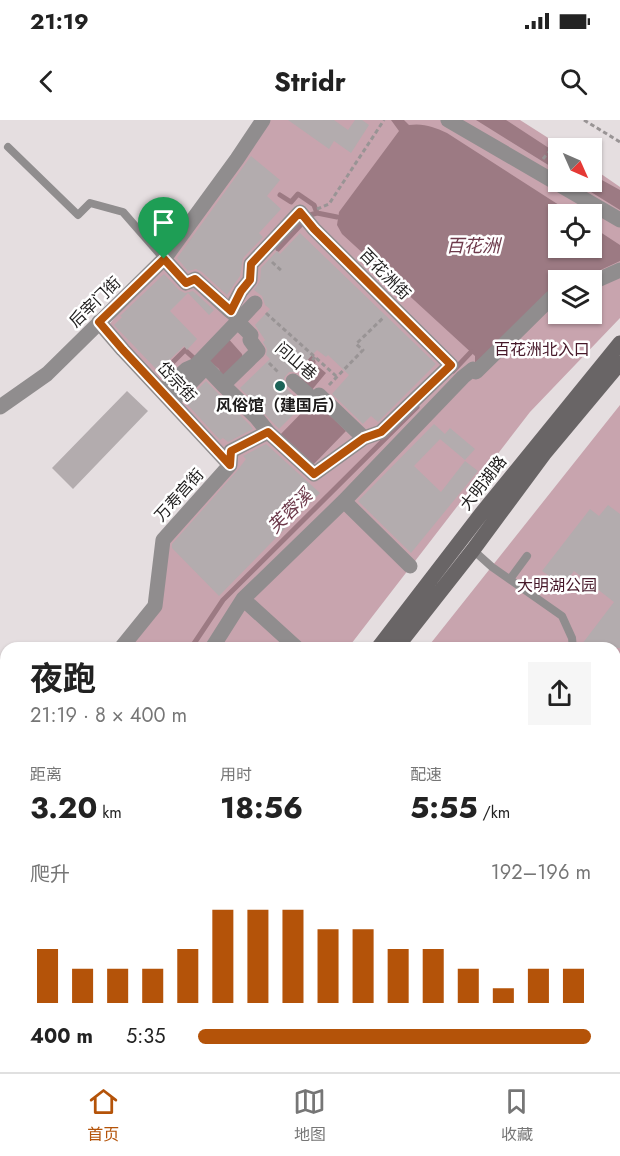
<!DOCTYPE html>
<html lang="zh">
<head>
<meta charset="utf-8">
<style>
  body { margin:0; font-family:Jost,"Noto Sans SC",sans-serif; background:#f6f6f6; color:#222; height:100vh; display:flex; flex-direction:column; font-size:22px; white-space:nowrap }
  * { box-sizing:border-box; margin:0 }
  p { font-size:20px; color:#767676 }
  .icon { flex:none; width:33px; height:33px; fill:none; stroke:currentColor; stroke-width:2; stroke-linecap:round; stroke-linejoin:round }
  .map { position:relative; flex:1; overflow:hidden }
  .panel { position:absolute; left:0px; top:522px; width:621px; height:430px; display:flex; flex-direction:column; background:#fff; border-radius:18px 18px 0 0; box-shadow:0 2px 4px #0004 }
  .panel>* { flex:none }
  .needle { width:39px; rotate:135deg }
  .buttons { position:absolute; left:548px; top:18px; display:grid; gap:12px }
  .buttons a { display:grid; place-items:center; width:54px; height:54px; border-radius:0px; background:#fff; box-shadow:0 2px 4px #0004; font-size:30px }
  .pin { position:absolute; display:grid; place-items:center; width:51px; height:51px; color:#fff; margin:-62px -26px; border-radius:50% 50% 50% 0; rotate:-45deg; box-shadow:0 0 6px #0007 }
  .pin .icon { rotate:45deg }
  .round { display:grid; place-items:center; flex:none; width:63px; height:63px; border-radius:0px; background:#f6f6f6 }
  .headline { display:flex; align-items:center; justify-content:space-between; height:102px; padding:0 30px }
  h1 { font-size:33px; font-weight:700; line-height:45px }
  .metrics { display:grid; grid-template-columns:repeat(3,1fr); gap:9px; height:102px; padding:6px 30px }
  .metrics div { display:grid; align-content:center }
  .metrics b { font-size:30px; font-weight:700 }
  .metrics small { font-size:16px; font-weight:400 }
  .metrics p { font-size:16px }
  .chart { height:168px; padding:12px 30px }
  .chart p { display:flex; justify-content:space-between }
  .chart svg { width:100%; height:108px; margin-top:6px; stroke:#b45309; stroke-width:6 }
  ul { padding:0 30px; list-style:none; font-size:20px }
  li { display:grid; grid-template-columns:96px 72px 1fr; align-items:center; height:45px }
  li i { height:15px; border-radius:8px; background:#b45309 }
  .status { display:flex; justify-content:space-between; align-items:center; height:42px; padding:0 30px; background:#fff; direction:ltr }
  .status svg { height:16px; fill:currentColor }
  header { display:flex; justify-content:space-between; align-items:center; height:78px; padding:0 30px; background:#fff; font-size:27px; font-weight:700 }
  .tab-bar { display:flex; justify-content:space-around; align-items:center; height:84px; border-top:2px solid #e0e0e0; background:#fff; font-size:16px; color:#767676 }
  .tab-bar a { display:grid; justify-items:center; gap:3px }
  .tab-bar .selected { color:#b45309 }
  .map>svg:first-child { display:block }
  .green { fill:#c8a4ae; fill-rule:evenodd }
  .water { fill:#9c7a83 }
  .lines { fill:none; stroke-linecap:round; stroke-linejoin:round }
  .stream { stroke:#9c7a83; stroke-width:5 }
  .ferry { stroke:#6d3a4b; stroke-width:1.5; stroke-dasharray:8 6; stroke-linecap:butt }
  .building { fill:#b3acae }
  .path { stroke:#999495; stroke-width:3; stroke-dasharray:4.5 3; stroke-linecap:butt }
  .lane { stroke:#908d8e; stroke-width:8 }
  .street { stroke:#908d8e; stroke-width:15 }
  .secondary { stroke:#696566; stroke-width:15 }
  .route-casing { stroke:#fff; stroke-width:12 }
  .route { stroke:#b45309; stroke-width:8 }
  .poi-dot { fill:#1c6358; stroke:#fff; stroke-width:2 }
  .labels { text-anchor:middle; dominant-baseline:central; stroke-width:5; stroke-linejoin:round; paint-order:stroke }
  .street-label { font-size:16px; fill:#1d1b1b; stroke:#fff }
  .park-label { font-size:16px; fill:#461829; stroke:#fff }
  .poi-label { font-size:16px; font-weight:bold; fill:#1d1b1b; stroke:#fff }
  .water-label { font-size:18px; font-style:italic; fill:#6d3a4b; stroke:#fff }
</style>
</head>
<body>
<div class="status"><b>21:19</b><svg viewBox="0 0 49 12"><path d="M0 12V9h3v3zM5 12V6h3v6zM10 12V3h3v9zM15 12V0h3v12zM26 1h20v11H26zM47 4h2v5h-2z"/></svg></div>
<header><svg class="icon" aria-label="back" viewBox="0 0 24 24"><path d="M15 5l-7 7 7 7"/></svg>Stridr<svg class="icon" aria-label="search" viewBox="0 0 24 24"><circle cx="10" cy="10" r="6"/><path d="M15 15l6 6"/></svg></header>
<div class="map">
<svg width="620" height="952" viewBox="0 0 620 952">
  <rect width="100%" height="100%" fill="#e5dee0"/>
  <path class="green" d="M263 0H520L564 28H558V62H591V47L620 67V198L530 292 348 528H121L155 486 163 420 230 345 109 205 237 39ZM558 94H591V128H558ZM558 160H591V194H558Z
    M620 285V952H134L137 946H615V528H427Z"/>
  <path class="water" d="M391 0H404L409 5C424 3 434 7 447 13L573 94H558V128H591V106L620 125V141L579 160H558V170L475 243V236L342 114 337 105 339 92 399 11Z
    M476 0H506L558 34V51Z
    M591 54 620 70V90L575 62H591Z
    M226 216 242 234 243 238 223 259 219 249 208 240Z
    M313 242 326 253 311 271 298 260Z
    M314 280 346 311 311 347 279 316Z
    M620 744V952H465L469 946H565L572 951 574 947 615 946V750Z"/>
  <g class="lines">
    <path class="stream" d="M280 75 291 82 298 74 314 85 317 93
      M278 129 310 95 317 93 337 97
      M307 233 313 242
      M453 251 471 232
      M162 253 185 230 197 241
      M191 528 223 480 417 287"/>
    <path class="ferry" d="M615 832 620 837
      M615 870 620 877
      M498 946V952"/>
  </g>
  <path class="building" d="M288 0H334L348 10 355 0H362L369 5 351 33 334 21 329 29Z
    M251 36 280 60 267 76 281 89 259 113 263 117 243 138 240 156 227 175 202 152 196 149 188 151 177 138Z
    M300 113 436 244 378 302 371 296 363 304 332 274 349 255 328 235 326 237 317 230 296 252H289L284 258 286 268 303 285 279 309 240 268 270 239 266 235 267 229 263 222 265 220 255 205 270 189 265 185 262 176 254 170 260 161 261 148 277 131 280 134Z
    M164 154 179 170 185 173 193 171 214 190 209 195 188 173 170 191 197 219 187 230 184 226 158 251 114 205 122 197 120 196Z
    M206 261 249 304 253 309 228 322 223 318 220 320 185 282Z
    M127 271 148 291 73 369 52 348Z
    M434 304 445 314 450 308 475 329 465 340 440 319 442 317 414 346 441 372 465 341 478 351 411 433 358 381Z
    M266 324 320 373 219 476 172 428V424L237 351 246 339 243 336Z
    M608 385 620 394V528H579L614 482 574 451 563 466 542 451 590 389 599 396Z"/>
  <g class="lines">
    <path class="path" d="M584 0 620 22
      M543 39 556 23
      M317 89 329 84 384 0
      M272 142 283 152
      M266 193 336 256
      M269 243 279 253
      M302 251 315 237
      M329 265 363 230 356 224 383 198
      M249 946 257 952
      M286 952 290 946"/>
    <path class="lane" d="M8 27 78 95 90 83 123 92 164 139
      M473 430 492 447 562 496 572 518 573 528
      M510 459 527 436
      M615 585 620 589
      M615 687 620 677
      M427 952 432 946"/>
    <path class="street" d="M448 0 620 100
      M164 139 186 163 195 159 230 191
      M591 163 620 150
      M240 199 255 183
      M99 202 123 230 230 345
      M293 261 314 280 319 275 364 318
      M223 265 256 297 268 312
      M162 271 187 249 196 245 240 199 230 191 241 171 250 160 251 144 300 92 314 109 451 245 381 312 364 318 314 354 268 312 231 331 230 345
      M172 282 206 247 223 265 258 231 250 220 251 215 239 203
      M0 287 47 254 164 139 237 39 263 0
      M344 381 410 446
      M243 479 297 528
      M121 528 155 486 163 420 230 345
      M212 528 243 479 344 381 463 257 473 249 476 252 551 178 558 176
      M0 639 6 633"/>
    <path class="secondary" d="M378 528 481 394 620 223
      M396 528 473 430 544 334 620 243
      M0 832 6 836
      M92 952 96 946
      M108 952 112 946"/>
  </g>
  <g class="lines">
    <defs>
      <path id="route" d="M300 92 314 109 451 245 381 312 364 318 314 354 268 312 231 331 230 345 123 230 99 202 164 139 186 163 195 159 231 191 241 171 250 160 251 144Z"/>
    </defs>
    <use href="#route" class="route-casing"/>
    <use href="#route" class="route"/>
  </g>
  <circle class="poi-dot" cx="280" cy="266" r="6"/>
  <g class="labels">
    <g class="street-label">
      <text transform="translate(385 154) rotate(45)">百花洲街</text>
      <text transform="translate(95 182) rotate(-44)">后宰门街</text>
      <text transform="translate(296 241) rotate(41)">问山巷</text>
      <text transform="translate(177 262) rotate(47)">岱宗街</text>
      <text transform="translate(483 363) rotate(-52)">大明湖路</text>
      <text transform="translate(179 375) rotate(-48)">万寿宫街</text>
    </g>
    <g class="park-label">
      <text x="542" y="229">百花洲北入口</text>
      <text x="557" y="465">大明湖公园</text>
    </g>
    <g class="poi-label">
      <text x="280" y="285">风俗馆（建国后）</text>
    </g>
    <g class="water-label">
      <text x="473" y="126">百花洲</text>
      <text transform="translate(290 391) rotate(-45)">芙蓉溪</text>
    </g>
  </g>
</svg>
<div class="buttons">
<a><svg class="needle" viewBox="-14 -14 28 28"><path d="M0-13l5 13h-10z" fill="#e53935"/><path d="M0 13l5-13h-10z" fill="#767676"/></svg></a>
<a><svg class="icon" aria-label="locate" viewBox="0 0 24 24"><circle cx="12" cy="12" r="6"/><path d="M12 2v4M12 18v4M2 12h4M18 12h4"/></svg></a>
<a><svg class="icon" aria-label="layers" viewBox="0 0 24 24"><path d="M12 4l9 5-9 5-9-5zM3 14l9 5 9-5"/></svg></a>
</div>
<div class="pin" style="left:164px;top:139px;background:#1e9e55"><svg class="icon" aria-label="arrive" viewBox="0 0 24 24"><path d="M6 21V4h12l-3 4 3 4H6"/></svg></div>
<section class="panel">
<div class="headline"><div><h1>夜跑</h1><p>21:19 · 8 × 400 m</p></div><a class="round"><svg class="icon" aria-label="share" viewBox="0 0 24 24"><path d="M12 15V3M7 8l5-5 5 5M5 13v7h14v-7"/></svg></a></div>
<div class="metrics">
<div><p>距离</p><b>3.20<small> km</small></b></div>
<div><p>用时</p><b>18:56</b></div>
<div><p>配速</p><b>5:55<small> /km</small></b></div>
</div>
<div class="chart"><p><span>爬升</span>192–196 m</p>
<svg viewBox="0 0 160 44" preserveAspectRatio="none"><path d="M5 44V22M15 44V30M25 44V30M35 44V30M45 44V22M55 44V6M65 44V6M75 44V6M85 44V14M95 44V14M105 44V22M115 44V22M125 44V30M135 44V38M145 44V30M155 44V30"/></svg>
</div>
<ul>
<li><b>400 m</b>5:35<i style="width:100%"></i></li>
</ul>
</section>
</div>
<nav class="tab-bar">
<a class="selected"><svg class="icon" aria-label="home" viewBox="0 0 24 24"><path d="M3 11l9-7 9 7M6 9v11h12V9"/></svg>首页</a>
<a><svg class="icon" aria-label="map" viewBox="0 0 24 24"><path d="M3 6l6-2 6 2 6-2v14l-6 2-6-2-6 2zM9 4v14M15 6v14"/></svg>地图</a>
<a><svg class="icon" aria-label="saved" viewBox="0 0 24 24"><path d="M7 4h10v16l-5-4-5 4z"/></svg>收藏</a>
</nav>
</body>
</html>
